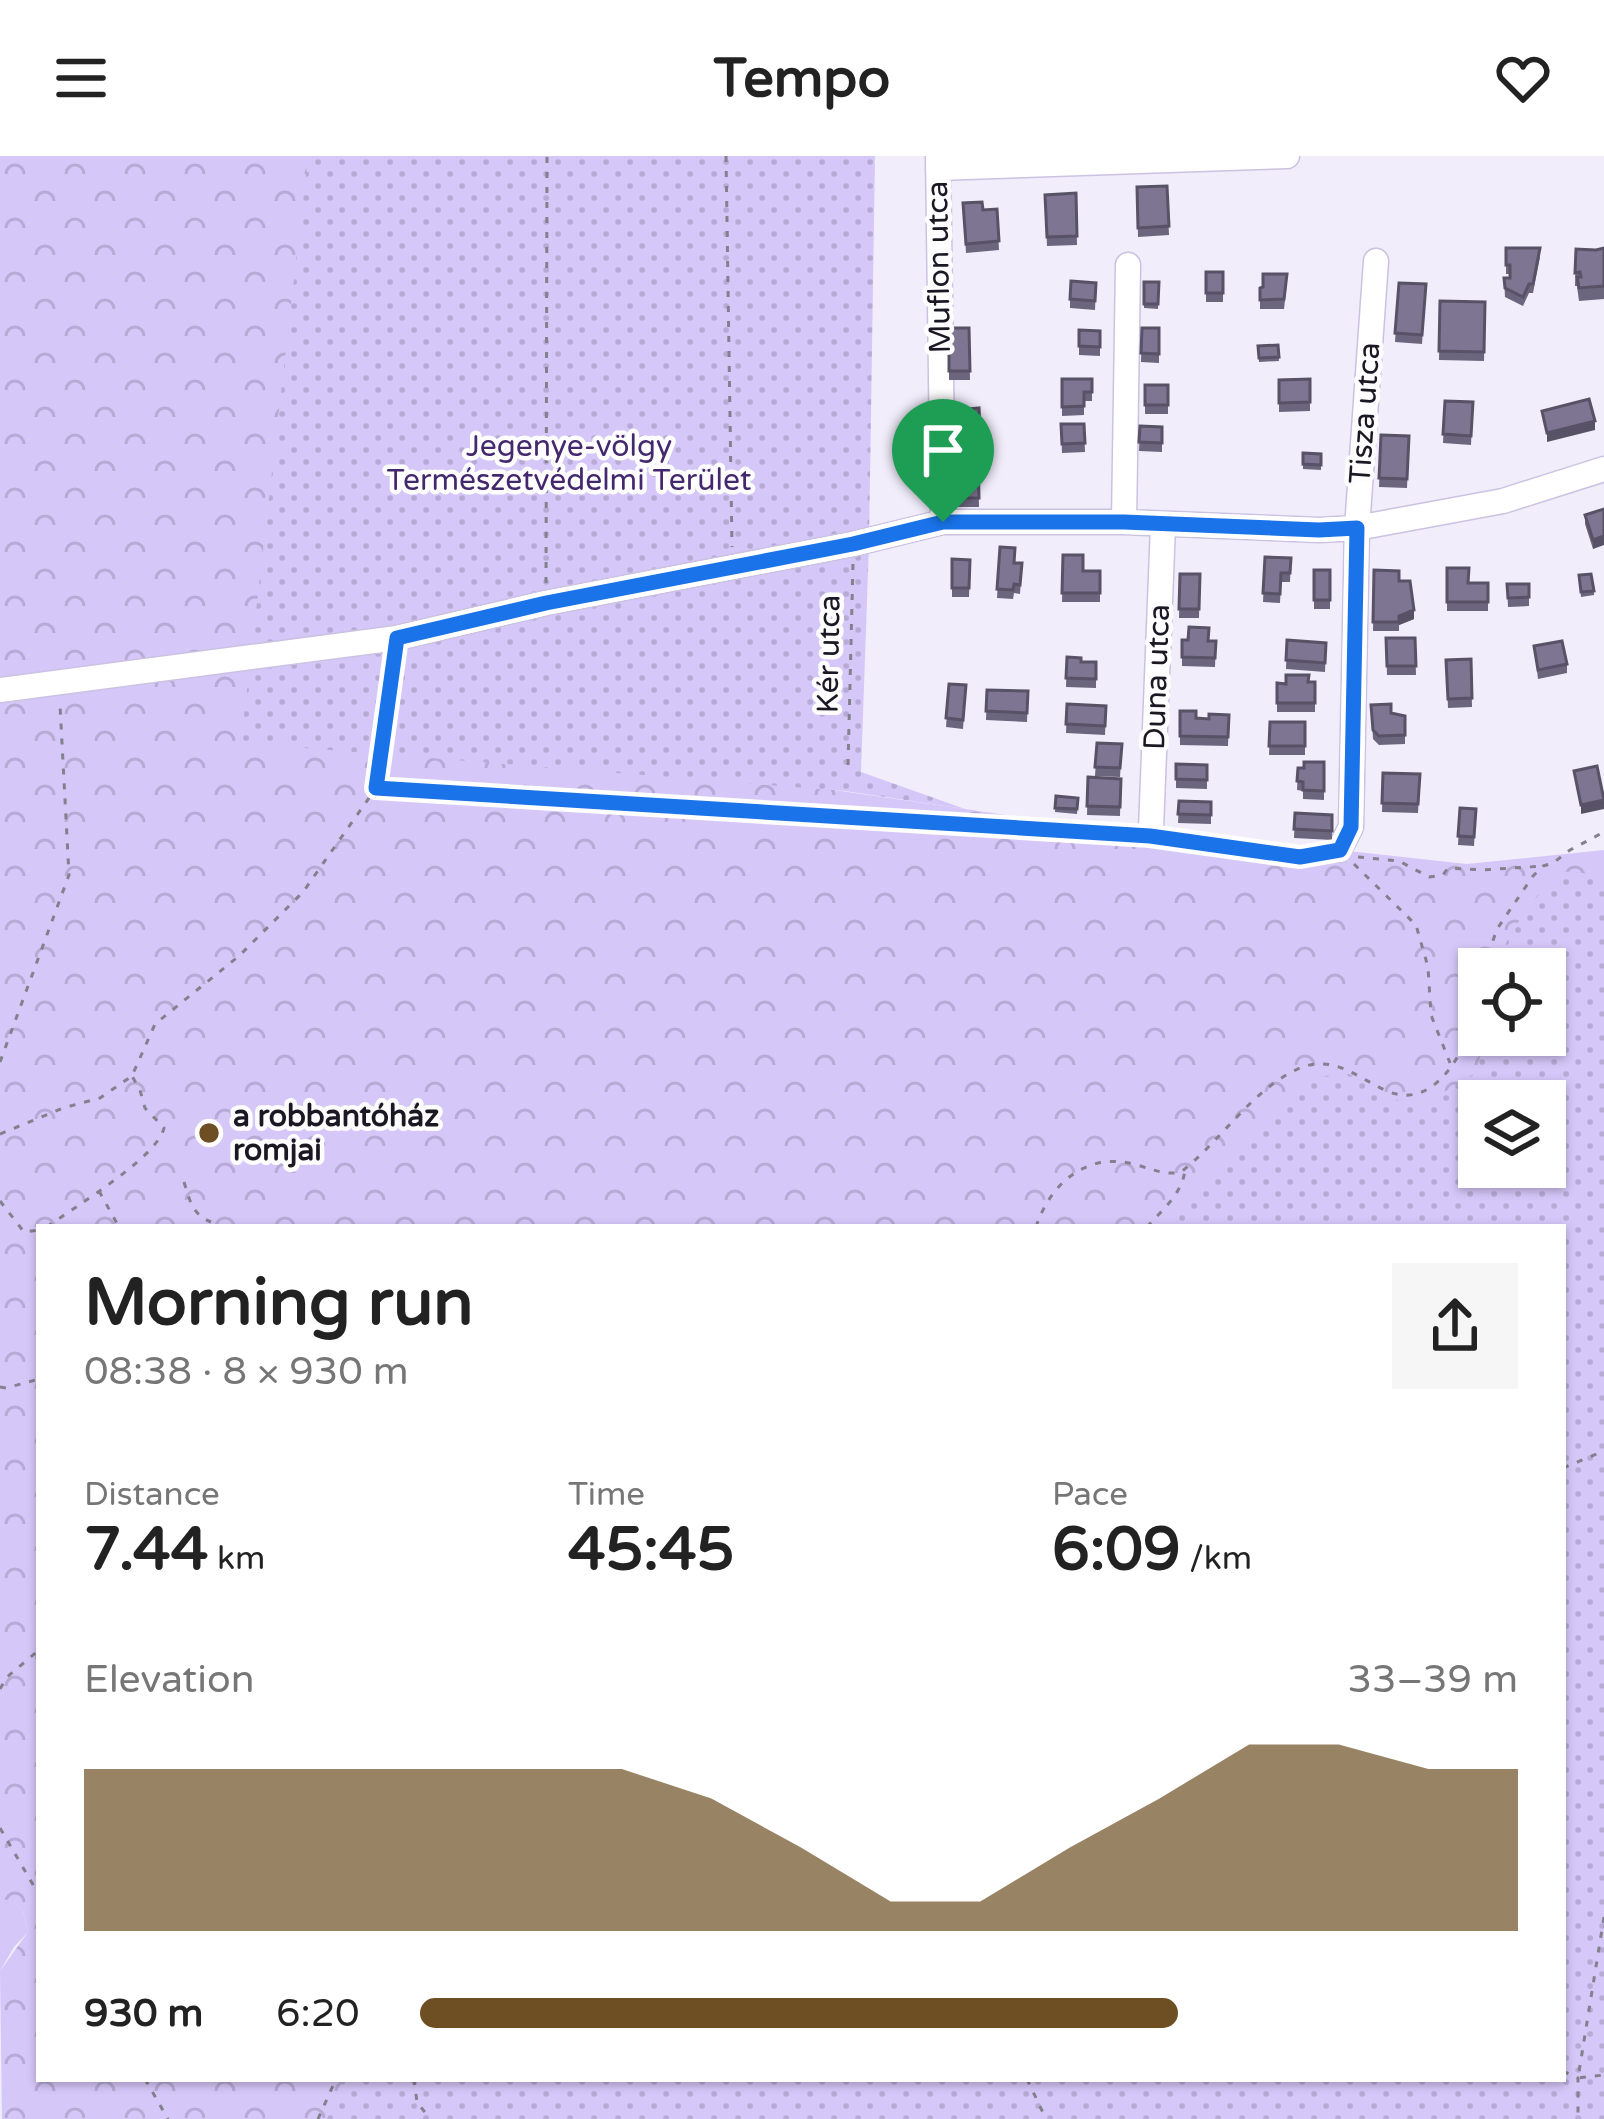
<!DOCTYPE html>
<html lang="en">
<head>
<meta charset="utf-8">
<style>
  body { margin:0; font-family:"Varela Round",sans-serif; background:#f6f6f6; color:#222; height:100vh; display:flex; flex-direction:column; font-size:45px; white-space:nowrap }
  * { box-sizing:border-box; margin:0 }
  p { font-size:39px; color:#767676 }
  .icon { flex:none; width:66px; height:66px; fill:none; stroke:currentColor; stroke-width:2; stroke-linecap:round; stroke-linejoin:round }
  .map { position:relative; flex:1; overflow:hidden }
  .side { position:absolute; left:36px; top:1068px; width:1530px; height:858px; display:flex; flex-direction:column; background:#fff; border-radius:0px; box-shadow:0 3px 9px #0004 }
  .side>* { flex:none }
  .tools { position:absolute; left:1458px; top:792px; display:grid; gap:24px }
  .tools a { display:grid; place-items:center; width:108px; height:108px; border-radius:0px; background:#fff; box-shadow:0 3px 9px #0004; font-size:60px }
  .pin { position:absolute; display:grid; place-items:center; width:102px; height:102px; color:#fff; margin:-123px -51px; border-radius:50% 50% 50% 0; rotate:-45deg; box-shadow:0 0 12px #0007 }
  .pin .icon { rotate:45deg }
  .round { display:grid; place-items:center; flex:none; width:126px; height:126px; border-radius:0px; background:#f6f6f6 }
  .head { display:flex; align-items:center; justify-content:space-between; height:204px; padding:0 48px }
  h1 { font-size:66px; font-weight:800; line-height:90px }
  .stats { display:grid; grid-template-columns:repeat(3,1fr); gap:18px; height:204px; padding:12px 48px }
  .stats div { display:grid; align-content:center }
  .stats b { font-size:60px; font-weight:800 }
  .stats small { font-size:33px; font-weight:400 }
  .stats p { font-size:33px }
  .chart { height:336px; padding:24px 48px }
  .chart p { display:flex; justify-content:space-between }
  .chart svg { width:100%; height:216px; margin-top:12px; fill:#6e4f24; opacity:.7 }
  ul { padding:0 48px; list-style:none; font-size:39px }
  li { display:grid; grid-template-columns:192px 144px 1fr; align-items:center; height:90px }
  li i { height:30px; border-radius:15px; background:#6e4f24 }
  header { display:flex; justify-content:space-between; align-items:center; height:156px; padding:0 48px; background:#fff; font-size:54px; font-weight:800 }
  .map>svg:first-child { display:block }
  .grass { fill:#d6c7f9 }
  .forest { fill:url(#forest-crowns); fill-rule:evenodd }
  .park { fill:url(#park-dots); fill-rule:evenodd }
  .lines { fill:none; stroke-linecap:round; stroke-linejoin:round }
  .minor-casing { stroke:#cbc2e2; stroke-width:27 }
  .path { stroke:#84808d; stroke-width:3; stroke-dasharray:6 9; stroke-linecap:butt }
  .minor { stroke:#fff; stroke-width:24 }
  .wall { fill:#6c657e }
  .shaded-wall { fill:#585267 }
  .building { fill:#7e7593; stroke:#585267; stroke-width:3 }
  .route-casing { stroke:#fff; stroke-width:24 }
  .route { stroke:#1a73e8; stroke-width:15 }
  .poi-dot { fill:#6e4f24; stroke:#fdfdfd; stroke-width:4.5 }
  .labels { text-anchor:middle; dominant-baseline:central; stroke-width:9; stroke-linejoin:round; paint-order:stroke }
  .street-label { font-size:30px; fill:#1b1723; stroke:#fdfdfd }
  .park-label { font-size:30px; fill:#44286e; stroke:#fdfdfd }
  .poi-label { font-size:30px; font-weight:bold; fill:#1b1723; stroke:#fdfdfd; text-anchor:start }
</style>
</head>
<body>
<header><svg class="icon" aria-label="menu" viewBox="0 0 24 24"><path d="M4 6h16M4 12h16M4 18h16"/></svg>Tempo<svg class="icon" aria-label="heart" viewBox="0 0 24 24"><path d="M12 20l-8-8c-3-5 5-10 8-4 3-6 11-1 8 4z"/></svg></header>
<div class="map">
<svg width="1604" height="1963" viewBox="0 0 1604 1963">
  <defs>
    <pattern id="forest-crowns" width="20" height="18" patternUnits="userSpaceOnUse" patternTransform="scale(3)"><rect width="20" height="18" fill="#d6c7f9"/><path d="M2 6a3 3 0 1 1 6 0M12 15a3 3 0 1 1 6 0" fill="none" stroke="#b7aad5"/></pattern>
    <pattern id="park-dots" width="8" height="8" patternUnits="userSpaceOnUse" patternTransform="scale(3)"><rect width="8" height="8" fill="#d6c7f9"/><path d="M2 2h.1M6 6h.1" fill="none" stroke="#b7aad5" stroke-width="1.8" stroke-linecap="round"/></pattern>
  </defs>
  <rect width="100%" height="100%" fill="#f1edfb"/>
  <path class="grass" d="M10 1742 23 1755 28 1776 14 1791 0 1815V1745Z"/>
  <path class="forest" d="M0 0H448L450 578 1151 680 1339 694 1467 708 1604 694V1963H2L0 1815 28 1776 23 1755 10 1743 0 1745ZM1479 813H1545V879H1479ZM1479 945H1545V1011H1479ZM39 1071H1563V1923H39Z"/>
  <path class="park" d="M308 0H875L869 387 861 616 965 653 845 635 241 587Z
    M1559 715 1604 719V1963H327L333 1945 346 1923H1563V1071H1160L1286 939 1313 923 1342 916 1365 923 1384 939 1418 952 1477 916 1484 879H1545V813H1498C1505 773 1534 746 1559 715ZM1545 945V1011H1479V945Z"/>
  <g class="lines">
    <defs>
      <path id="minor" d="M938 0 943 366
        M938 12 1287 0
        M1124 366 1128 109
        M0 534 397 482 546 447 853 388 943 366H1124L1319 374 1357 372 1503 345 1604 313
        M1151 673 1163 369
        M1339 694 1351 671 1357 372 1376 105"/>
    </defs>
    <use href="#minor" class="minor-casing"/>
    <path class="path" d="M726 0 732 391
      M546 427 547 0
      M848 609 853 407
      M376 632 1128 679
      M1169 683 1300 701 1319 698
      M1358 701 1399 705 1429 721 1443 719 1448 712 1483 714 1543 710
      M1354 708 1416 769 1428 811 1431 859 1450 907
      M1483 813 1497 773 1533 720 1543 710 1553 707 1570 694 1604 676
      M0 906 69 719 60 549
      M0 978 63 952 100 942 132 920 155 868 239 800 303 736 376 632 394 503
      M184 1026C190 1045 192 1058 211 1066
      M99 1035 119 1071
      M0 1045 24 1076 39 1074
      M47 1071C74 1051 157 1002 164 972L145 952 140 934 132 920
      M1036 1071C1050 1028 1086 996 1133 1008 1150 1012 1164 1020 1181 1016 1222 984 1252 933 1300 912 1335 898 1359 923 1387 935 1440 958 1473 880 1479 842
      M1147 1071C1163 1053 1182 1038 1185 1014
      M0 1231 6 1232 39 1223
      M1563 1312 1604 1295
      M0 1533 7 1521 39 1494
      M0 1672 39 1739
      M1604 1761 1578 1922 1604 1919
      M1563 1915 1578 1922V1963
      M145 1923 168 1963
      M414 1923 417 1946 430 1963
      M1027 1923 1046 1963
      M318 1963 336 1923"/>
    <use href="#minor" class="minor"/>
  </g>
  <path class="wall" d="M1167 30 1169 79 1138 81 1137 31Z
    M1076 37 1077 89 1047 90 1045 39Z
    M963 47 983 54 997 53 999 94 966 97Z
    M1506 92 1540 101 1533 137H1529L1523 150 1505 141 1504 122H1510V118H1506Z
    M1604 92V143L1579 145 1577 130H1575L1576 93 1596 94Z
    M1206 116H1223V146H1206Z
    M1144 126H1159L1158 153 1144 152Z
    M1096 127 1095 154 1070 152V143Z
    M1287 127 1284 153H1260V132Z
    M1399 127 1426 128 1422 188 1395 186Z
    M1440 145 1485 146 1484 205 1439 204Z
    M949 172H969L970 224H949Z
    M1142 172H1159V207L1141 206Z
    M1079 174 1100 175V200L1079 199Z
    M1278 189 1279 205 1259 206 1258 190Z
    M1062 223H1092V245H1084V259L1062 260Z
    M1279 224 1310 246V255L1279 256Z
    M1145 229H1168V258H1145Z
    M1445 245 1473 246 1471 289 1443 287Z
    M1061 268H1084L1085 296 1062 297Z
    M1140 270 1162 271V296L1139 295Z
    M1381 279 1409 280 1407 332 1379 331Z
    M1303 297 1321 298V314L1303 313Z
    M957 301H978L979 351H958Z
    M1604 353 1593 393 1585 368V359Z
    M1000 391 1015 407H1022L1020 438 1014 437 1013 443 997 442Z
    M1063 399 1083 415H1100V446H1062Z
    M1265 401 1291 402 1290 426H1281L1280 447 1263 446Z
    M952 403 970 404 969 441H952Z
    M1447 412 1469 427H1488V455H1447Z
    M1314 414H1330V453H1314Z
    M1374 414 1399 425 1414 463 1399 469V475H1373Z
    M1180 418H1200L1199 462H1179Z
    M1579 419 1594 435V439L1581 441Z
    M1507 428 1529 441V450L1508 451Z
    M1386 482H1415L1416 519H1387Z
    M1188 484 1216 485 1215 511 1182 510V501Z
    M1287 484 1326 487 1325 516 1286 513Z
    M1534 490 1567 508V517L1538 523Z
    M1067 501 1081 506H1096V532L1066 531Z
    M1471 503 1472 551 1448 552 1446 504Z
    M1315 526V556H1277V527Z
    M949 528 966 529 963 573 946 571Z
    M987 534 1028 535 1027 566 986 564Z
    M1067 548 1106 550 1105 579 1066 577Z
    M1371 549 1391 557 1405 560V588L1379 589 1373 583Z
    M1180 555 1196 562 1209 563 1229 559 1228 590 1180 589Z
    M1270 566H1305V599H1269Z
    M1097 587 1122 588 1120 621 1095 620Z
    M1324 606V644L1303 643V635L1297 634 1298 612H1304Z
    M1176 608 1207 609V633L1176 632Z
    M1383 617 1420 618 1418 657 1382 656Z
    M1088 621 1121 623 1120 660 1087 659Z
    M1056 640 1078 642 1077 658 1055 656Z
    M1179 645 1211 646V668L1178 667Z
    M1460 652 1476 653 1474 690 1458 689Z
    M1295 657 1332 659V684L1294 682Z"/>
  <path class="shaded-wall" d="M1595 265V274L1547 286V277Z
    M1604 380V389L1593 393V384Z
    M1414 454V463L1399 469V460Z
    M1604 644V653L1581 658V649Z"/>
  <path class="building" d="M1167 30 1169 70 1138 72 1137 31Z
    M1076 37 1077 80 1047 81 1045 39Z
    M982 46 983 54 997 53 999 85 966 88 963 47Z
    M1506 92H1540L1533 128H1529L1523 141 1505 132 1504 122H1510V109H1506Z
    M1604 92V130L1579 132 1577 121H1581L1580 116 1575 117 1576 93 1596 94Z
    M1206 116H1223V137H1206Z
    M1263 118H1287L1284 143 1260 144V132L1263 131Z
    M1071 125 1096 127 1095 145 1070 143Z
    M1144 126H1159L1158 148H1144Z
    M1399 127 1426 128 1422 179 1395 177Z
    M1440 145 1485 146 1484 196 1439 195Z
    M949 172H969L970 215H949Z
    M1142 172H1159V198L1141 197Z
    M1079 174 1100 175V191L1079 190Z
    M1278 189 1279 201 1259 202 1258 190Z
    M1062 223H1092V236H1084V250L1062 251Z
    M1310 223V246L1279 247V224Z
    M1145 229H1168V249H1145Z
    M1589 243 1595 265 1547 277 1542 255Z
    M1445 245 1473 246 1471 280 1443 278Z
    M979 252 980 273H968V253Z
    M1061 268H1084L1085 287 1062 288Z
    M1140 270 1162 271V287L1139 286Z
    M1381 279 1409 280 1407 323 1379 322Z
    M1303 297 1321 298V309L1303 308Z
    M957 301H978L979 342H958Z
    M1604 353V380L1593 384 1585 359Z
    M1000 391 1015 392 1014 407H1022L1020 429 1014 428 1013 434 997 433Z
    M1063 399H1083V415H1100V437H1062Z
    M1265 401 1291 402 1290 417H1281L1280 438 1263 437Z
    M952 403 970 404 969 432H952Z
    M1447 412H1469L1468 427H1488V446H1447Z
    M1314 414H1330V444H1314Z
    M1374 414 1399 415V425H1410L1414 454 1399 460V466H1373Z
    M1180 418H1200L1199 453H1179Z
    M1591 418 1594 435 1581 436 1579 419Z
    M1507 428H1529V441L1508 442Z
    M1189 471 1209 472 1208 485H1216L1215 502 1182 501V484H1188Z
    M1386 482H1415L1416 510H1387Z
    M1287 484 1326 487 1325 507 1286 504Z
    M1562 485 1567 508 1538 514 1534 490Z
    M1067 501 1081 502V506H1096V523L1066 522Z
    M1471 503 1472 542 1448 543 1446 504Z
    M1286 519H1309L1308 526H1315V547H1277V527L1286 528Z
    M949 528 966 529 963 564 946 562Z
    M987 534 1028 535 1027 557 986 555Z
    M1067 548 1106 550 1105 570 1066 568Z
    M1391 548V557L1405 560V579L1379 580 1373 574 1371 549Z
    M1180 555H1196V562L1209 563V558L1229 559 1228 581 1180 580Z
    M1270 566H1305V590H1269Z
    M1097 587 1122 588 1120 612 1095 611Z
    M1304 606H1324V635L1303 634V626L1297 625 1298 612H1304Z
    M1176 608 1207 609V624L1176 623Z
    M1597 610 1604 644 1581 649 1574 615Z
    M1383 617 1420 618 1418 648 1382 647Z
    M1088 621 1121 623 1120 651 1087 650Z
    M1056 640 1078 642 1077 653 1055 652Z
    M1179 645 1211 646V659L1178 658Z
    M1460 652 1476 653 1474 681 1458 680Z
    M1295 657 1332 659V675L1294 673Z"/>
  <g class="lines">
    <defs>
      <path id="route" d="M943 366H1124L1319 374 1357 372 1351 671 1340 694 1300 701 1150 680 376 632 397 482 546 447 853 388Z"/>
    </defs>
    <use href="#route" class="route-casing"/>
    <use href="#route" class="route"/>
  </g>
  <circle class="poi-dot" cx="209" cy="977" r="12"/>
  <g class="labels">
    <g class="street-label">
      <text transform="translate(939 111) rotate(-91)">Muflon utca</text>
      <text transform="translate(1365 257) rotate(-86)">Tisza utca</text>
      <text transform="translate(829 498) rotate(-89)">Kér utca</text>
      <text transform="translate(1157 521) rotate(-88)">Duna utca</text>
    </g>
    <g class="park-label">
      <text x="569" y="290">Jegenye-völgy<tspan x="569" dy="34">Természetvédelmi Terület</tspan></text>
    </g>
    <g class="poi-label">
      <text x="233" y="960">a robbantóház<tspan x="233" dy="34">romjai</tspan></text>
    </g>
  </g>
</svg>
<div class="tools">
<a><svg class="icon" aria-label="locate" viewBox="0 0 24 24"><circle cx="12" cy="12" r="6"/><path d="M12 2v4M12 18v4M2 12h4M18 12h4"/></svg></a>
<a><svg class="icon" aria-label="layers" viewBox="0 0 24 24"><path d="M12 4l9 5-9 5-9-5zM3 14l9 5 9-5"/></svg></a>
</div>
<div class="pin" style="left:943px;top:366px;background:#1e9e55"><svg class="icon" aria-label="arrive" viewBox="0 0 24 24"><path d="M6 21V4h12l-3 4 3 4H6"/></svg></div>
<section class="side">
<div class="head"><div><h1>Morning run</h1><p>08:38 · 8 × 930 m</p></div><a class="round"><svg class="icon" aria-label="share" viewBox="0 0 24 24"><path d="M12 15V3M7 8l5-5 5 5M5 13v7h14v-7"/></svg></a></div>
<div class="stats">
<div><p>Distance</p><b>7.44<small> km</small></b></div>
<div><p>Time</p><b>45:45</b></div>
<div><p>Pace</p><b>6:09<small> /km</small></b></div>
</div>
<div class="chart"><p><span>Elevation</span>33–39 m</p>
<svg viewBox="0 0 160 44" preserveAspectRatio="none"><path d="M0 44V11L10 11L20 11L30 11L40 11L50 11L60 11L70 17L80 27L90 38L100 38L110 27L120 17L130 6L140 6L150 11L160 11V44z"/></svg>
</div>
<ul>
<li><b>930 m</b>6:20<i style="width:69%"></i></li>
</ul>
</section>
</div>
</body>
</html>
